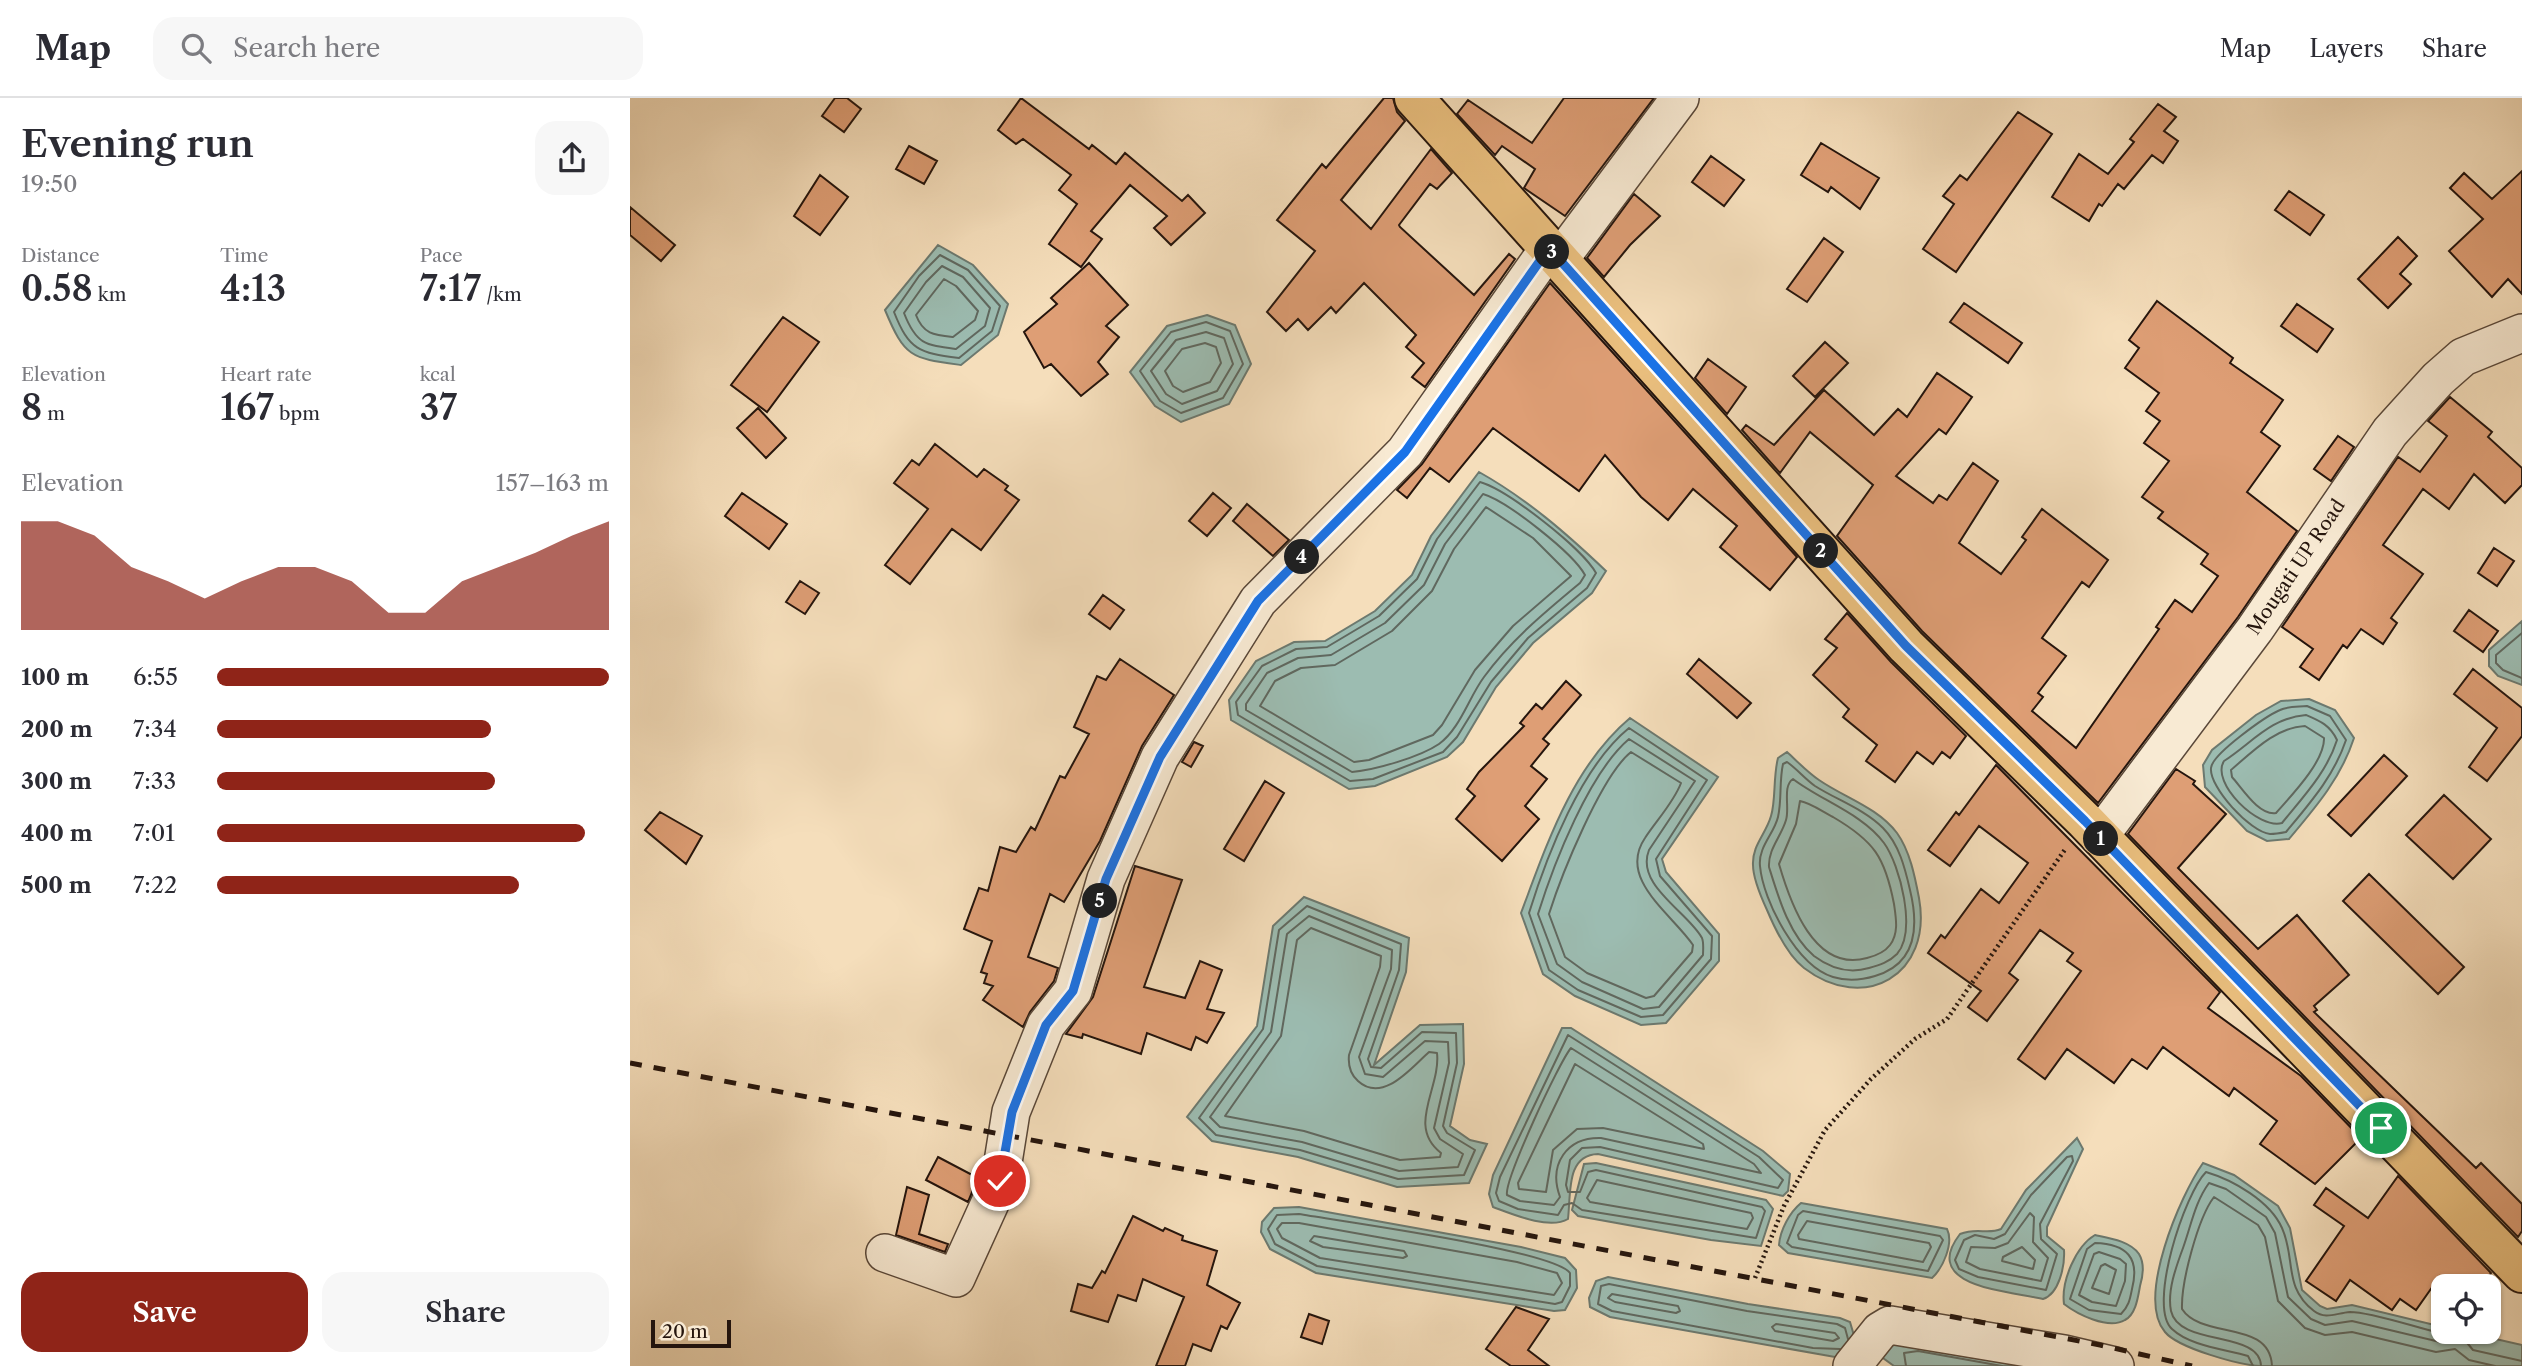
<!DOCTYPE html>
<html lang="en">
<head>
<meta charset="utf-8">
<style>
  body { margin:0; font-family:"Libre Caslon Text",serif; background:#f7f7f7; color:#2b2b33; height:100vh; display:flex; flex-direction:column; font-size:26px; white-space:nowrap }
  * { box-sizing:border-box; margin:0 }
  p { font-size:23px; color:#7c7c81 }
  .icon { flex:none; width:38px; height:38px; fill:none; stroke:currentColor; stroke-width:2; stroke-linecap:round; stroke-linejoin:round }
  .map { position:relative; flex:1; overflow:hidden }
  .sheet { display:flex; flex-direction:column; background:#fff; width:630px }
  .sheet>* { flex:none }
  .controls { position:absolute; left:1801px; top:1176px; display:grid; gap:14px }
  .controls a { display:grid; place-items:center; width:70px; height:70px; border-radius:14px; background:#fff; box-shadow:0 2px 5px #0004; font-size:35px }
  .scale { position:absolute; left:21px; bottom:18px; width:80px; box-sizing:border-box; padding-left:7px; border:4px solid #25150d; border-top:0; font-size:19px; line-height:24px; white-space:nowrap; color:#25150d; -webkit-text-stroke:5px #f8ead3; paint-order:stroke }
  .pin { position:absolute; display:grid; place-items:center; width:60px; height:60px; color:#fff; margin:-30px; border:4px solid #fff; border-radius:50%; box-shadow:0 2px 7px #0007 }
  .km { position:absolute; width:35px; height:35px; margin:-18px; border-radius:50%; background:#222; color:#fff; font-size:19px; line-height:35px; text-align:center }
  .round { display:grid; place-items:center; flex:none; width:74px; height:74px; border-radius:21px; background:#f7f7f7 }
  .overview { display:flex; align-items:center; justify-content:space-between; height:119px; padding:0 21px }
  h1 { font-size:38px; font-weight:600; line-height:52px }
  .stats { display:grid; grid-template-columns:repeat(3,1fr); gap:10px; height:119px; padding:7px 21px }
  .stats div { display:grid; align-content:center }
  .stats b { font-size:35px; font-weight:600 }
  .stats small { font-size:19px; font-weight:400 }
  .stats p { font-size:19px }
  .chart { height:196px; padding:14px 21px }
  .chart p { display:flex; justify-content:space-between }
  .chart svg { width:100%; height:126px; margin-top:7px; fill:#8f2418; opacity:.7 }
  .primary-button { display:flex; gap:14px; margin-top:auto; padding:14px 21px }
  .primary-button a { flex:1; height:80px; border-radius:21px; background:#8f2418; color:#fff; font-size:28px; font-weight:600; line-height:80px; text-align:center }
  .primary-button a+a { background:#f7f7f7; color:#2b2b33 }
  ul { padding:0 21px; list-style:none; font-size:23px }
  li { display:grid; grid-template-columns:112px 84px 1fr; align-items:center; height:52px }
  li i { height:18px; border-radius:9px; background:#8f2418 }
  header { display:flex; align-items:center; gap:42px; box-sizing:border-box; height:98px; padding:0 35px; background:#fff; border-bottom:2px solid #e1e1e2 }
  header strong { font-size:33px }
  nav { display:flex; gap:38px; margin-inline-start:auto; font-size:24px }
  .search { width:490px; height:63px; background:#f7f7f7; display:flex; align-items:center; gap:18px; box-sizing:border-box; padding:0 24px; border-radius:21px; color:#7c7c81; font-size:26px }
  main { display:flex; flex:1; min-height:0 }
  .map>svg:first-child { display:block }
  .water { fill:#9cbcb1; stroke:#6c796f; stroke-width:2 }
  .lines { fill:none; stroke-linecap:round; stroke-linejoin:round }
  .shore { stroke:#60685f; stroke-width:2 }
  .building { fill:#de9e75; stroke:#25150d; stroke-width:2 }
  .minor-casing { stroke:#594738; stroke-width:40 }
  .major-casing { stroke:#25150d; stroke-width:42 }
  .path { stroke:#25150d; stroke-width:4.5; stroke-dasharray:2 3.5; stroke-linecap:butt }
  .minor { stroke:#f8ead3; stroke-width:37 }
  .major { stroke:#eabf7e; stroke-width:38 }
  .rail { stroke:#25150d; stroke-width:5; stroke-dasharray:12 12; stroke-linecap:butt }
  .route-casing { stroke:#fff; stroke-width:14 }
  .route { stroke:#1a73e8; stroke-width:9 }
  .labels { text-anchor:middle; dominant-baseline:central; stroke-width:6; stroke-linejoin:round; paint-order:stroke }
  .street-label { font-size:19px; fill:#25150d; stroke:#f8ead3 }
</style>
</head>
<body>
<header>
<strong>Map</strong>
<div class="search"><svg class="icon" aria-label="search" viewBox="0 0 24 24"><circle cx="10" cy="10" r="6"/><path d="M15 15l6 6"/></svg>Search here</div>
<nav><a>Map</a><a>Layers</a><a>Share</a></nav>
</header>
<main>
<section class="sheet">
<div class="overview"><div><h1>Evening run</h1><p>19:50</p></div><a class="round"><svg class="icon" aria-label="share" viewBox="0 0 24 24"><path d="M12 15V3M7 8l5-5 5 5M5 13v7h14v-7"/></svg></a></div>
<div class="stats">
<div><p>Distance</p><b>0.58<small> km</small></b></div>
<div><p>Time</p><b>4:13</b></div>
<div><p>Pace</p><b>7:17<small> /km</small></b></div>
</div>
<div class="stats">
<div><p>Elevation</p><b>8<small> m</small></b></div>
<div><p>Heart rate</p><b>167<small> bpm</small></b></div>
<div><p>kcal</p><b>37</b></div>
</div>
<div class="chart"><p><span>Elevation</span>157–163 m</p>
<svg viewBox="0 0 160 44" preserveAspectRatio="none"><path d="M0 44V6L10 6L20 11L30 22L40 27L50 33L60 27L70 22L80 22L90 27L100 38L110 38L120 27L130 22L140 17L150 11L160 6V44z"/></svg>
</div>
<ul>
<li><b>100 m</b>6:55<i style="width:100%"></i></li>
<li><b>200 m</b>7:34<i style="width:70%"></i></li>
<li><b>300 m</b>7:33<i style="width:71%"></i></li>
<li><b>400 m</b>7:01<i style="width:94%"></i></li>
<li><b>500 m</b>7:22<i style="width:77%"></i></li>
</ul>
<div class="primary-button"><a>Save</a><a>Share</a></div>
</section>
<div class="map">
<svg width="1892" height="1268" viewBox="0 0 1892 1268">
  <rect width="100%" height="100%" fill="#f5debb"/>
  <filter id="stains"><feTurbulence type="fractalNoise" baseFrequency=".00286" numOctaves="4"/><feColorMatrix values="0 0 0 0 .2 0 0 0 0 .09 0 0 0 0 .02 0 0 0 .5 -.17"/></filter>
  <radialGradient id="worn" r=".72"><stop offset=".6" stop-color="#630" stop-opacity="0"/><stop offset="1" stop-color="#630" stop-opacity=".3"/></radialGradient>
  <path class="water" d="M308 147 343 167 378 206 368 237 331 267C281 260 275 260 255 212Z
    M577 217 605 227 621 266 599 306 551 324 525 308 500 274 537 228Z
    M849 374C897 401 936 435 976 473L962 495 903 545 866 589 833 644 817 659 745 688 719 691 601 622 599 602 626 563 664 544 695 543 745 513 782 477 801 438Z
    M1892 523V587L1868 578 1859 568V552Z
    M1679 601 1705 612 1724 640C1711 680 1686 709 1659 741L1637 743 1617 733 1575 689 1573 667 1582 652 1626 617 1651 603Z
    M1000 620 1088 679 1032 761 1036 774 1089 836V863L1036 925 1011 927 945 898 913 876 891 815C917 746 942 669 1000 620Z
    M1157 654C1167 663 1177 674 1189 682 1215 700 1247 709 1267 735 1280 753 1285 779 1289 800 1303 877 1234 916 1174 870 1157 857 1145 831 1137 812 1131 799 1123 781 1123 767 1122 747 1136 736 1141 718 1146 702 1143 679 1148 660Z
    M674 799 779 840 776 874 744 967 790 927 833 926 834 966 820 1028 840 1042 857 1046 839 1085 767 1089 668 1059 582 1043 557 1019 627 928 643 828Z
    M932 930H941L1133 1053 1160 1076 1158 1093 1153 1098 968 1056C936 1057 941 1095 938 1121 919 1132 882 1116 863 1109L859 1096 863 1077Z
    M1447 1040 1453 1051 1417 1129V1138L1434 1152C1435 1168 1429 1196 1413 1201 1379 1193 1289 1189 1330 1136 1348 1129 1357 1137 1371 1131L1396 1092Z
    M966 1065 1136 1102 1143 1111 1131 1148 1081 1142 948 1118 942 1112 954 1066Z
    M1573 1065 1604 1077 1648 1108 1660 1130 1672 1192 1690 1208 1697 1211 1722 1207 1813 1229V1234H1835L1892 1247V1268C1806 1268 1716 1268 1630 1268 1609 1267 1548 1250 1535 1234 1506 1200 1550 1098 1573 1065Z
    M1171 1105 1317 1131C1324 1145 1313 1170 1302 1180L1158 1155 1149 1147C1150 1132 1160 1114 1171 1105Z
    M669 1109 891 1149 935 1160 946 1172 947 1190 935 1212 924 1213 686 1175 640 1151 631 1134 632 1124 644 1110Z
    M1465 1137C1479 1140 1500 1143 1509 1156 1515 1166 1513 1178 1510 1188 1508 1199 1506 1216 1495 1222 1478 1232 1447 1216 1434 1206 1431 1183 1446 1148 1465 1137Z
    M978 1179 1118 1206 1210 1220 1220 1224 1225 1241 1217 1256 1205 1259 980 1219 960 1209 959 1200 966 1183Z
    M1267 1238 1452 1268H1264L1253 1260 1249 1253Z"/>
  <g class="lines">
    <path class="shore" d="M310 157 338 172 370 208 362 233 329 260C289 255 279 252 264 214L289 178Z
      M312 168 333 179 360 210 355 228 326 251C295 247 286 246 274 215L296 184Z
      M314 181 326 188 348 213 345 222 323 239C304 237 293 236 286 217Z
      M576 224 600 233 613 266 593 300 551 315 530 303 510 273 541 234Z
      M576 234 594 240 603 266 587 293 552 306 536 296 521 273 546 242Z
      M575 245 586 249 591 265 580 284 553 294 543 288 535 273 552 251Z
      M850 384C878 392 953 451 966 475L957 490 898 540 861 584 827 639 813 654 743 681 720 683 608 617 606 604 632 568 666 551 697 549 749 518 787 481 807 441Z
      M853 396C877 403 943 455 955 477L950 485C915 514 881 542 854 579 839 599 830 631 809 646 790 659 745 672 722 674L616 612V606L637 575 668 560 701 557 755 525 794 487 815 446Z
      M856 409 903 440 941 478 883 528 845 572 812 627 803 637 739 662 724 664 630 608 645 583 671 570 705 567 762 533 802 493 824 451Z
      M1892 535 1866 557V565L1873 572 1892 580
      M1677 608 1700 618 1716 642C1704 678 1680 705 1656 734 1651 735 1645 736 1640 736 1620 734 1579 689 1581 670 1582 656 1636 618 1650 612 1658 608 1668 609 1677 608Z
      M1676 617C1690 623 1700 627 1707 642 1697 674 1673 699 1652 725 1629 732 1580 685 1594 663 1622 645 1640 620 1676 617Z
      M1675 628 1694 640C1695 663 1661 698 1646 715 1629 718 1612 690 1602 679L1601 672C1622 654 1646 629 1675 628Z
      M999 630 1077 682 1026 761 1030 778 1082 838 1081 861 1033 917 1011 919 948 892 919 872 899 815C917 757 951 669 999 630Z
      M999 641 1065 683 1019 752C1005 787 1058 814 1072 840 1074 845 1073 852 1073 857L1029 909 1013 911 952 884 927 866 908 816C924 765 959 675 999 641Z
      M1001 654 1051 685C1044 704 1026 723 1015 740 987 781 1042 816 1063 847L1062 854 1024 898 1016 900 957 875 935 859 919 816C931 778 971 678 1001 654Z
      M1157 664C1167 671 1175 681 1185 688 1207 702 1234 711 1253 730 1269 746 1275 770 1280 792 1289 829 1286 866 1245 878 1232 882 1216 883 1203 879 1167 868 1133 803 1130 768 1128 749 1144 736 1148 719 1152 702 1149 684 1153 666Z
      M1163 681C1190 702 1233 716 1254 745 1270 767 1287 833 1267 856 1259 864 1250 867 1239 870 1219 876 1200 870 1184 858 1159 837 1148 798 1139 769 1138 751 1151 739 1156 722 1160 710 1152 688 1163 681Z
      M1170 703C1181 705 1193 714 1203 719 1244 743 1255 759 1264 806 1266 820 1269 835 1260 847 1254 855 1245 858 1237 860 1184 875 1160 804 1149 766L1166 726Z
      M677 808 771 846 769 872 738 961 741 969 751 970 792 934 826 935 827 965 813 1028 817 1035 845 1052 834 1077 768 1081 670 1052 586 1037 569 1020 633 931 649 832Z
      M679 818 762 852 761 871 729 959 735 976 753 979 795 943 818 944 819 965 804 1030 810 1041 833 1056 828 1069 769 1073 672 1044 590 1029 580 1019 641 934 657 836Z
      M681 830 751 858 750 869 719 957C718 967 720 976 728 983 753 1006 782 969 799 954L807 955C811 990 776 1028 811 1055L810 1059 770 1062 674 1033 595 1018 651 938 667 842Z
      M938 937 1129 1059 1153 1082 1148 1090 970 1049 952 1050 940 1062 936 1087 938 1094H950L958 1074 966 1072 1132 1109 1135 1113 1126 1140 952 1112 942 1105 934 1107 928 1117 888 1111 869 1103 866 1095 870 1079Z
      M941 950 1124 1066 1131 1075 971 1040C937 1039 918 1066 930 1099L924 1107 890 1103 877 1097C874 1083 929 964 941 950Z
      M945 966 1073 1046 1074 1051 973 1030 947 1031 923 1052 916 1094 889 1091 888 1085Z
      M1437 1059 1442 1058 1443 1063 1410 1126 1411 1141 1427 1156 1416 1192 1348 1179 1329 1171 1325 1162 1334 1142 1345 1137 1364 1141 1375 1136 1401 1097Z
      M967 1082 1121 1115 1123 1120 1117 1131 960 1104 957 1100Z
      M1173 1113 1310 1138 1313 1142 1298 1173 1162 1149 1157 1145 1168 1117Z
      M1400 1115 1404 1119 1403 1144 1418 1160 1411 1183 1350 1171 1336 1164 1341 1149 1365 1150 1378 1145Z
      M669 1116C709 1123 923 1152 940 1175V1188L932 1204 925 1206 687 1168 645 1146 638 1131 647 1117Z
      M1177 1123 1299 1145 1301 1149 1293 1164 1169 1141 1168 1137Z
      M652 1125H669L887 1164 927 1175 932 1185 924 1197 690 1160 652 1140 647 1131Z
      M684 1138 774 1153 777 1158 773 1160 693 1149 680 1143Z
      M1465 1145C1497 1146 1510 1160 1502 1191 1500 1201 1499 1208 1491 1216L1459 1212 1440 1201 1457 1151Z
      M1392 1149 1405 1162 1403 1171 1372 1163 1373 1159Z
      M1469 1154 1490 1161 1496 1166 1495 1183 1486 1208 1462 1204 1449 1197 1464 1156Z
      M1475 1166 1486 1172 1479 1196 1462 1190 1471 1168Z
      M982 1196 1048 1208 1050 1213 1046 1215 985 1204 978 1200Z
      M1146 1226 1205 1235 1209 1240 1203 1243 1145 1233 1142 1229Z
      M1210 1251 1183 1250 982 1213 968 1206 971 1188 979 1186 1117 1213 1207 1226 1215 1230 1218 1241
      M1276 1268 1274 1255 1288 1253 1372 1268
      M1623 1268 1618 1258C1594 1251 1560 1248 1542 1231 1517 1208 1555 1095 1576 1074 1603 1082 1640 1103 1652 1130 1666 1161 1653 1189 1684 1213 1696 1222 1706 1215 1720 1214 1742 1214 1787 1230 1810 1235L1816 1234
      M1631 1268C1630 1232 1549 1249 1541 1213 1537 1193 1546 1169 1553 1150 1561 1128 1565 1104 1579 1085L1596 1091 1636 1119 1645 1135 1658 1199 1681 1221 1695 1227 1722 1223 1810 1244 1829 1235 1843 1252 1892 1263
      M1642 1268C1640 1221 1572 1242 1552 1211 1551 1184 1568 1120 1584 1099L1628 1127 1635 1139 1648 1203 1675 1230 1695 1237 1722 1234 1806 1254 1825 1251 1839 1262 1865 1268"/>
  </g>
  <path class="building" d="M205 0H217L231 11 214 34 192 18Z
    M391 0 459 51 462 47 486 66 495 55 552 103 558 97 575 115 541 147 524 130 537 118 500 87 461 133 472 141 451 169 419 146 447 106 429 92 441 77 393 41 386 46 368 32Z
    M754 0H763L767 14 775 23 711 102 741 131 801 51 822 75 807 91 800 86 769 127 770 129 844 197 879 156 885 161 795 289 782 279 794 265 776 249 786 237 734 185 706 215 701 209 678 232 668 221 656 233 637 214 685 153 647 122 692 66 696 70Z
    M934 0H1024L935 118 894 90 905 71 872 48 865 57 827 16 838 2 902 45Z
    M1528 6 1546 19 1534 33 1548 43 1533 65 1522 57 1494 91 1488 86 1472 108 1469 106 1459 123 1422 99 1449 56 1478 76 1504 44 1500 41Z
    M1388 14 1422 36 1326 174 1293 151 1324 106 1313 98 1330 77 1337 82Z
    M1191 45 1249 80 1230 111 1201 89 1198 94 1171 77Z
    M279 48 307 63 294 86 266 71Z
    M1081 58 1114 82 1094 108 1062 84Z
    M1892 73V196L1878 181 1862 199 1819 153 1853 121 1820 90 1834 75 1862 101Z
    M190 77 218 99 190 137 164 118Z
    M1659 93 1694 117 1680 137 1645 112Z
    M1004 96 1030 118 1000 147 974 179 957 160Z
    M0 109 45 147 31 163 0 137Z
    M1768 139 1787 158 1770 176 1781 186 1758 210 1728 181Z
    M1194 140 1213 154 1177 204 1157 191Z
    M459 165 498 207 476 228 489 239 468 264 478 276 451 298 421 266 414 270 394 234 427 206 421 200Z
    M920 185 1167 459 1140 492 1090 449 1107 428 1063 391 1038 422 1011 399 975 357 949 393 863 330 819 384 800 370 777 400 767 392 792 366Z
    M1527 203 1603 260 1600 265 1653 302 1631 334 1650 348 1617 394 1667 433 1608 519 1468 705 1292 533 1207 438 1243 387 1180 334 1150 375 1112 332 1116 327 1144 347 1194 292 1244 337 1268 311 1277 319 1307 275 1342 299 1316 336 1309 331 1266 378 1303 405 1309 397 1317 402 1343 365 1368 383 1329 445 1371 476 1396 442 1392 439 1412 411 1478 462 1459 489 1452 484 1412 540 1436 558 1408 595 1413 599 1402 613 1446 650 1529 531 1526 529 1545 502 1562 514 1588 478 1571 466 1578 456 1528 420 1533 414 1512 399 1539 363 1514 345 1530 323 1516 313 1529 295 1495 270 1509 250 1499 242Z
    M1334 205 1392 245 1378 265 1320 224Z
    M1667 206 1703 231 1687 254 1651 228Z
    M153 219 189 244 137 314 101 287Z
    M1195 244 1218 265 1185 299 1163 278Z
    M1078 261 1116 289 1097 316 1065 280Z
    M1820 299 1862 334 1858 339 1892 370V387L1875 405 1844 376 1819 411 1793 391 1753 447 1793 476 1761 520 1767 525 1753 546 1731 531 1717 550 1713 547 1689 582 1670 569 1683 551 1652 529 1768 359 1790 374 1817 338 1798 323Z
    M128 310 156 340 136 360 107 330Z
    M1708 338 1724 349 1701 383 1684 371Z
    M305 346 347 379 354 371 378 388 375 392 389 402 351 452 322 431 280 486 255 467 298 411 264 385 282 362 289 367Z
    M112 395 157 426 139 451 95 418Z
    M583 395 601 410 577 438 559 423Z
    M617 406 659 442 643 458 603 423Z
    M1864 450 1884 463 1867 488 1848 475Z
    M170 483 189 495 175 516 156 504Z
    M473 497 494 512 480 531 459 516Z
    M1839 512 1868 533 1853 554 1824 533Z
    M1217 515 1261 564 1336 638 1320 660 1312 654 1303 666 1287 654 1265 684 1236 663 1247 647 1213 619 1219 611 1183 577 1207 550 1195 541Z
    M490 561 544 597 512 648 470 743 434 804 420 796 398 859 428 870 424 883 400 914 393 929 353 902 363 888 354 885 357 876 351 874 362 843 334 831 349 790 358 793 370 749 386 754 401 729 405 732 430 678 435 680 459 636 444 629 467 578 476 582Z
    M1069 561 1121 605 1107 620 1057 576Z
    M1843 571 1892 610V638L1857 683 1839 669 1867 630 1824 596Z
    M936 583 951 597 913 641 919 646 901 668 917 681 895 708 909 721 872 763 826 721 845 698 837 691 849 674 894 628 890 625 906 606 912 611Z
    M564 644 573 648 561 669 552 664Z
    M1754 657 1777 678 1721 738 1698 717Z
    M1366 667 1590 894 1578 910 1671 978 1731 1040 1685 1086 1630 1046 1647 1023 1604 990 1599 998 1533 949 1517 971 1502 961 1484 985 1437 951 1415 981 1388 961 1451 873 1437 863 1443 855 1410 832 1379 875 1388 882 1357 923 1338 909 1351 893 1298 855 1311 837 1315 840 1351 791 1369 805 1398 765 1349 728 1320 768 1298 752 1326 714 1329 717Z
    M1546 671 1565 683 1563 686 1596 716 1548 770 1628 851 1667 817 1719 877 1684 908 1687 912 1684 914 1846 1070 1851 1065 1892 1106V1133L1888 1139 1498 736Z
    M635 683 654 695 614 763 594 751Z
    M1814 697 1861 741 1823 781 1776 737Z
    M30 714 72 738 56 766 15 732Z
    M505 768 552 782 514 889 555 900 570 863 592 872 577 911 594 915 577 945 566 939 561 952 517 935 511 956 453 936 452 940 436 936 463 899Z
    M1739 776 1834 869 1808 896 1713 803Z
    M308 1059 348 1080 338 1104 296 1082Z
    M1768 1078 1861 1175 1851 1188H1825L1810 1178 1786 1212 1770 1201 1762 1212 1720 1182 1706 1203 1676 1183 1714 1128 1684 1107 1696 1090 1738 1120Z
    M277 1089 299 1097 289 1136 318 1146 315 1154 266 1137Z
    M503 1118 533 1133 535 1130 553 1138 552 1142 587 1153 577 1187 610 1205 597 1231 591 1228 581 1253 563 1246 555 1268H526L554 1199 513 1181 506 1203 488 1197 478 1224 441 1213 448 1186 462 1190 472 1173 475 1175Z
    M886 1209 919 1221 898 1252 919 1268H881L856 1251Z
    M679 1216 699 1223 692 1246 671 1239Z"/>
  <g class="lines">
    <defs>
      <path id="minor" d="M929 162 1050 0
        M1469 739 1625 531 1760 334 1808 281 1833 259 1892 235
        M255 1155 326 1180 370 1083 381 1014 416 927 443 893 476 781 530 659 628 503 775 354 919 150
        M1222 1268 1250 1233 1260 1227 1434 1256 1485 1268"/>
      <path id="major" d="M784 0 1276 548 1455 723 1892 1175"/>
    </defs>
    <use href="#minor" class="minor-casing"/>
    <use href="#major" class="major-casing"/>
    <path class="path" d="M1125 1180 1154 1108 1195 1032 1241 981 1285 941 1317 921 1436 750"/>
    <use href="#minor" class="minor"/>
    <use href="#major" class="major"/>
    <path class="rail" d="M0 965 1470 1247 1562 1268"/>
  </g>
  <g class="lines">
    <defs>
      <path id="route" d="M370 1083 382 1014 416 927 443 893 476 781 530 659 628 503 775 354 919 150 1276 548 1455 723 1751 1030"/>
    </defs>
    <use href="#route" class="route-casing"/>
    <use href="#route" class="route"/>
  </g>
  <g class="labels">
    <g class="street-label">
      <text transform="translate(1666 469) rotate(-56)">Mougati UP Road</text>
    </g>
  </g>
  <rect width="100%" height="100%" filter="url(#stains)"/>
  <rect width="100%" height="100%" fill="url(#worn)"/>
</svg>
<div class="controls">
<a><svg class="icon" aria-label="locate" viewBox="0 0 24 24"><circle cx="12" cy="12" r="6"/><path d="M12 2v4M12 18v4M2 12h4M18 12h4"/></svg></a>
</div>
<div class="scale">20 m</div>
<div class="pin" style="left:1751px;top:1030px;background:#1e9e55"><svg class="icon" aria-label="arrive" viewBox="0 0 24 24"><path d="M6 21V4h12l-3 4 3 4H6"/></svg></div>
<div class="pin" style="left:370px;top:1083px;background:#d93025"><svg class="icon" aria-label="check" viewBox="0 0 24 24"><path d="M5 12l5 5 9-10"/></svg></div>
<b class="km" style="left:1471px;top:741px">1</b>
<b class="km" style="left:1191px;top:453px">2</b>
<b class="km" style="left:922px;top:154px">3</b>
<b class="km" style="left:672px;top:459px">4</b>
<b class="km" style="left:470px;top:803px">5</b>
</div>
</main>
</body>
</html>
